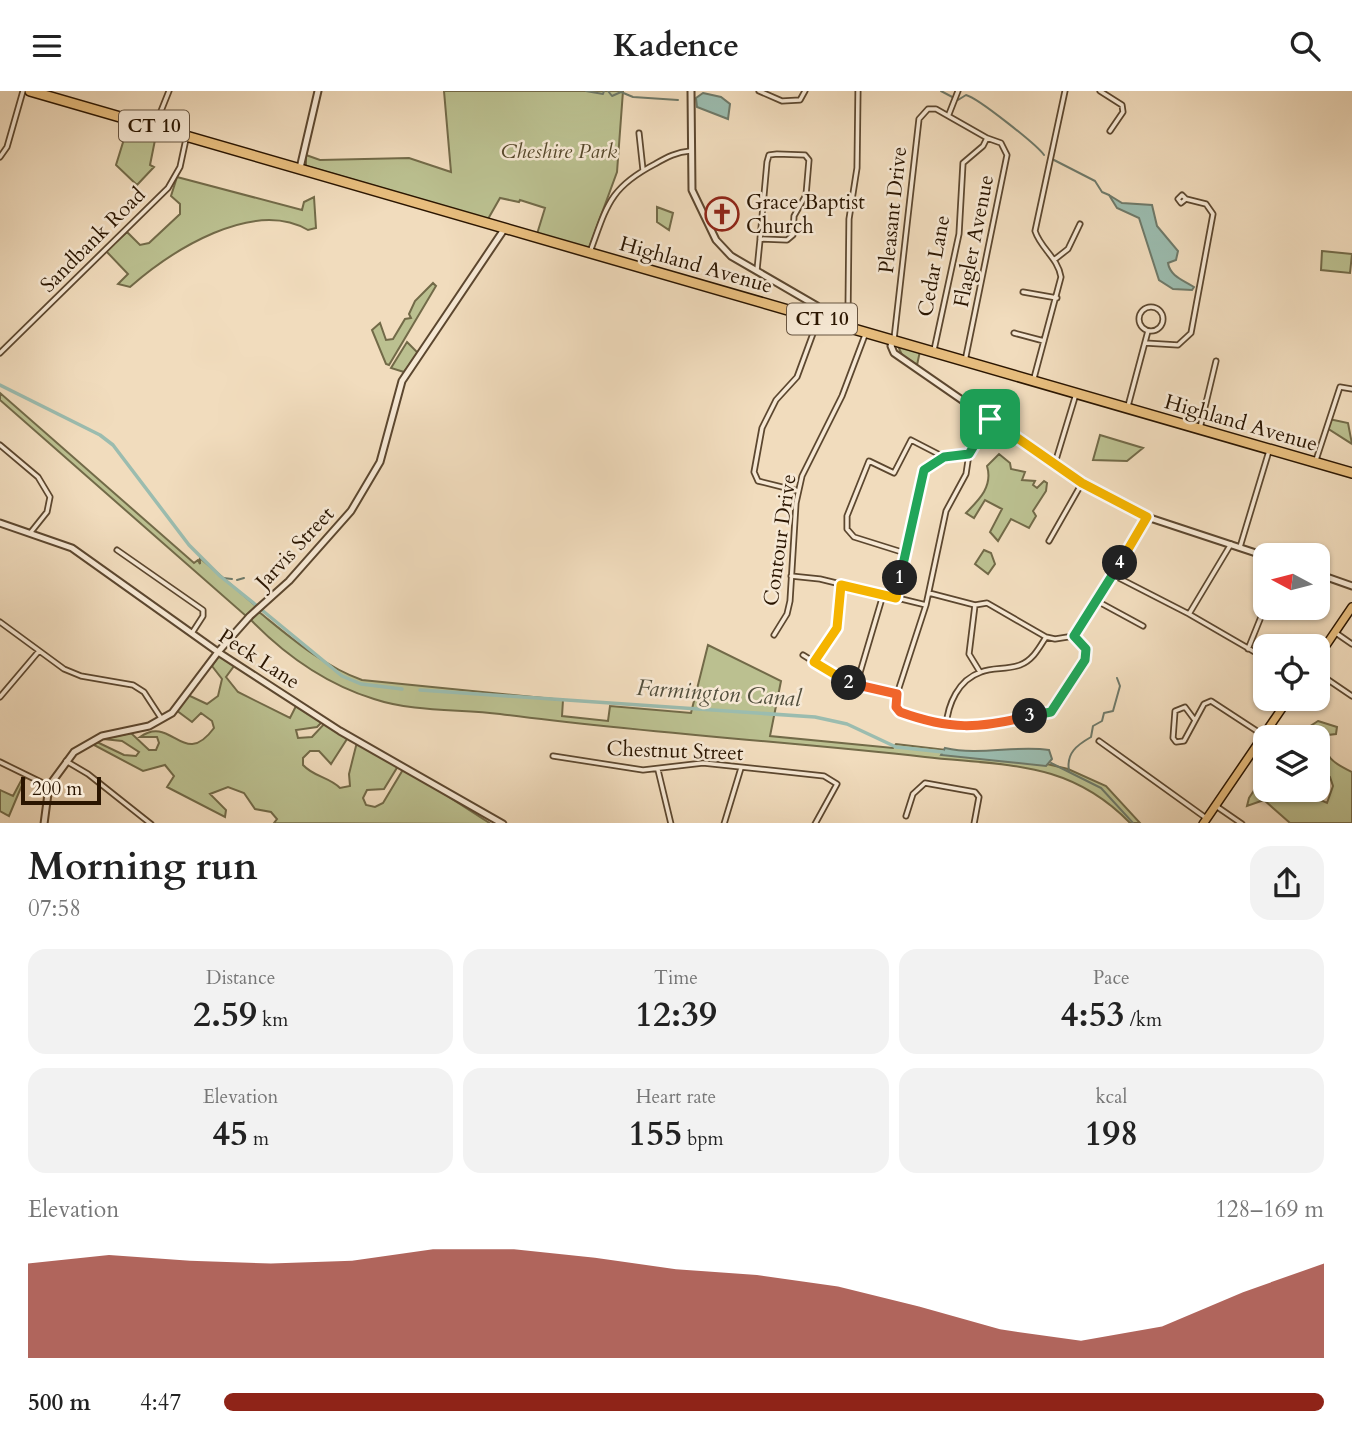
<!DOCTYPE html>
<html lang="en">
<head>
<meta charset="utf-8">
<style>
  body { margin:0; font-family:Cardo,serif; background:#f2f2f2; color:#222; height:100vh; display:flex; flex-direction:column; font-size:26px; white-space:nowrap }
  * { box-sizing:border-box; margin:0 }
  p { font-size:23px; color:#767676 }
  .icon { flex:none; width:38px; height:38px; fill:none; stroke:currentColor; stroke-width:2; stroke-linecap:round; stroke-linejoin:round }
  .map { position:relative; height:732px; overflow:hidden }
  .side { display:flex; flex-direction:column; background:#fff; flex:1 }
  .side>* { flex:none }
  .needle { width:46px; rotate:277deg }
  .tools { position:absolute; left:1253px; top:452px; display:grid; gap:14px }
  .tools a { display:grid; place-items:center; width:77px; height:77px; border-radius:14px; background:#fff; box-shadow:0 2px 5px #0004; font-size:35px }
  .scale { position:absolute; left:21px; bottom:18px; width:80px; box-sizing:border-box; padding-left:7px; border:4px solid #2a1500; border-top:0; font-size:19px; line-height:24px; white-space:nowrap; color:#2a1500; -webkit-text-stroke:5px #f6e8d4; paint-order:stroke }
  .pin { position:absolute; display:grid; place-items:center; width:60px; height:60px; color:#fff; margin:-30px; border-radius:14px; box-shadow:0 4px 10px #0006 }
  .km { position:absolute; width:35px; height:35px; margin:-18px; border-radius:50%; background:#222; color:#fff; font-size:19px; line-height:35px; text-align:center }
  .round { display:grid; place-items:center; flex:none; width:74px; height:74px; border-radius:21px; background:#f2f2f2 }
  .head { display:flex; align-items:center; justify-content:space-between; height:119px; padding:0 28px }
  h1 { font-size:38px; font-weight:700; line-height:52px }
  .stats { display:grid; grid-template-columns:repeat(3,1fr); gap:10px; height:119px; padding:7px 28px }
  .stats div { display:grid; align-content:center; border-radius:18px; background:#f2f2f2; text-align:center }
  .stats b { font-size:35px; font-weight:700 }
  .stats small { font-size:19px; font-weight:400 }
  .stats p { font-size:19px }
  .chart { height:196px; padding:14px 28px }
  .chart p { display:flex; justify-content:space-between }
  .chart svg { width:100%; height:126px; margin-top:7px; fill:#8f2418; opacity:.7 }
  ul { padding:0 28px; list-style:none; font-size:23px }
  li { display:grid; grid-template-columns:112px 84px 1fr; align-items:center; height:52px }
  li i { height:18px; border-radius:9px; background:#8f2418 }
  header { display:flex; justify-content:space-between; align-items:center; height:91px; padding:0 28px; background:#fff; font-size:32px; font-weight:700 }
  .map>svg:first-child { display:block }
  .green { fill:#bbc090; stroke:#726a48; stroke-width:2 }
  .water { fill:#9bbcaf; stroke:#6e7969; stroke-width:2 }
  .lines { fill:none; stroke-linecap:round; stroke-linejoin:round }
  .stream { stroke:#6e7969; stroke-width:2 }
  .canal { stroke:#9bbcaf; stroke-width:3.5 }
  .minor-casing { stroke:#5c472f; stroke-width:7 }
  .tertiary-casing { stroke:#5c472f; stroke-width:9 }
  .primary-casing { stroke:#2a1500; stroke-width:10 }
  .trunk-casing { stroke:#2a1500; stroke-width:12 }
  .minor { stroke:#f6e8d4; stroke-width:3.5 }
  .tertiary { stroke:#f6e8d4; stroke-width:5 }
  .primary { stroke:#e8be7e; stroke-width:7 }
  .trunk { stroke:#e8be7e; stroke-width:9 }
  .split-1-casing { stroke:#fff; stroke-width:14 }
  .split-2-casing { stroke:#fff; stroke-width:14 }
  .split-3-casing { stroke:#fff; stroke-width:14 }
  .split-4-casing { stroke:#fff; stroke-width:14 }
  .split-5-casing { stroke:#fff; stroke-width:14 }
  .split-1 { stroke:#22a559; stroke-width:9 }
  .split-2 { stroke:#f5b400; stroke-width:9 }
  .split-3 { stroke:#f0652b; stroke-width:9 }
  .split-4 { stroke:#22a559; stroke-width:9 }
  .split-5 { stroke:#f5b400; stroke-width:9 }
  .labels { text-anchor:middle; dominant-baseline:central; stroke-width:5; stroke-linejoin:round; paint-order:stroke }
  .shield { fill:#f6e8d4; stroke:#675440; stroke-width:2 }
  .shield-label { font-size:19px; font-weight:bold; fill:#2a1500 }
  .park-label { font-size:21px; font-style:italic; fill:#56482b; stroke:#f6e8d4 }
  .poi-label { font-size:21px; fill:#2a1500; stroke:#f6e8d4; text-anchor:start }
  .street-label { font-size:21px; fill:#2a1500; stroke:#f6e8d4 }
  .water-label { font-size:23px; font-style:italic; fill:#524f3d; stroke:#f6e8d4 }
</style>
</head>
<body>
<header><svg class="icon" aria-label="menu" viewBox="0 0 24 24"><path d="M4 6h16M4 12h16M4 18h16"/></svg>Kadence<svg class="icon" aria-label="search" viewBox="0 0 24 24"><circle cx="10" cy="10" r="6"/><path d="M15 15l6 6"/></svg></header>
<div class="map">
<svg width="1352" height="733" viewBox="0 0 1352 733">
  <rect width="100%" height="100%" fill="#f1dcbd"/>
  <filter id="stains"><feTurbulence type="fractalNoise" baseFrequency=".00286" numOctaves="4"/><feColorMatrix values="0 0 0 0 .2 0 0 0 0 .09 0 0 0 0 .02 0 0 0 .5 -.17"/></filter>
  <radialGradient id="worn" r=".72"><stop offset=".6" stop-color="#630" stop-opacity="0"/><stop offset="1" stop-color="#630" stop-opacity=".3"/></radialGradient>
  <path class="green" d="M444 0H623L617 81 589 157 537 143 545 117 520 109 519 111 500 107 488 128 306 75V64L320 69 409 67 451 81Z
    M129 32 157 39 150 74 154 76 137 94 116 74Z
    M177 86 302 119 304 111 314 106 316 137 308 139C253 107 171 160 130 196L118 193 128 183 106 160 127 141 140 154 149 152 180 123V113L171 105Z
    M657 116 673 122 669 139 657 131Z
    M1322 160 1352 163 1350 182 1321 179Z
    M433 192 436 195 389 274 386 273 372 239 380 232 386 249 393 248 405 228 411 227 409 223 415 210Z
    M407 251 418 262 404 281 391 277Z
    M898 255 920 260 917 274 902 264Z
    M0 302 194 472 198 469 200 473V467L256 515 246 525 0 309Z
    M1329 328 1348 332 1352 353 1327 337Z
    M1100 344 1143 357 1127 370 1093 369Z
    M999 363 1010 372 1011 378 1025 381 1022 389 1035 390 1033 394 1037 397 1044 390 1047 392 1046 400 1033 420 1036 425 1029 437 1011 428 998 450 990 441 1002 418 985 409 974 427 966 422C980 408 993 395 987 375Z
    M984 459 991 462 995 473 988 483 975 473Z
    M259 521C290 546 323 575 362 589L563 609 562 625 608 630 610 615 691 622 708 554 781 590 770 645 893 657 896 653 1030 669 1068 678 1106 695 1140 732H1130C1069 669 1006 675 925 666 783 650 641 642 500 623 459 618 413 621 374 608 326 593 286 565 251 529Z
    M219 565 234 575 226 586 238 601 290 627 296 615 322 631 317 636 296 639 298 647 312 646 325 632 347 648 331 673 319 660H310L303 667V674C314 686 329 686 340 697L350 695 349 683 357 651 398 675 384 698 367 699 363 707 366 714 375 716 383 712 404 677 491 733 274 732 277 728 271 721 255 718 244 702 228 696 210 703 226 719 225 726 167 696 174 685 165 674 143 680 94 654 97 651 124 664 136 665 139 661 122 650 103 648 131 642 149 659H156L159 652 157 646H140C172 623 183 679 214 637L212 630 201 622 192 631 176 619 188 604 207 613 218 605 222 588 212 575Z
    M1318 630 1337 636 1336 643 1328 644C1320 665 1335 673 1352 681V732H1290L1264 709 1247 715 1249 707 1259 692H1265V698H1296L1327 712 1333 695 1330 686 1318 675V646H1306L1309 636Z
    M23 686 25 687 9 725 0 720V699L13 705Z"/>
  <path class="water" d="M703 2 721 6 730 13 728 28 697 16 696 7Z
    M1109 104 1122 112 1152 114 1157 135 1178 160 1176 169 1168 172C1170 185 1183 189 1194 196L1192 199 1173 198 1159 189 1139 127 1117 117Z
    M945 657C980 665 1015 654 1049 659L1052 668 1046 675 941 664Z"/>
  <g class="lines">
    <path class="stream" d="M586 0 603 3 604 0
      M608 0 612 5 621 1 633 6 678 9
      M941 0 958 9 966 4C978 7 1037 54 1044 64
      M1054 69 1095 90 1102 101 1109 104
      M223 487 232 488
      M237 489 244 487
      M1051 672 1101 697 1134 733
      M1069 680C1066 662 1077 654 1091 646L1093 635 1102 630 1104 622 1113 620 1120 595 1117 587"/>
    <path class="canal" d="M0 294 100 344 113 354 189 454 220 485 256 514
      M263 520 342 585 361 593 402 598
      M420 599 815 626 847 633 896 656 943 661"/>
    <defs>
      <path id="minor" d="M759 0 782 10 800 9 805 0
        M1100 0 1122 14 1123 21 1110 40
        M949 23 958 0
        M155 35 169 0
        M639 42 643 79
        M777 63 805 64 809 69 806 104 794 125 793 144 787 149 760 148 767 71 769 64Z
        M0 66 7 56 23 0
        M590 161C607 115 609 97 655 73 667 66 677 61 690 60
        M1054 169 1068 158 1080 133
        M757 179 760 149
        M1023 201 1057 207
        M1139 228a12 12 0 1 1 24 0a12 12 0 1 1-24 0Z
        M845 233 848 222 849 128 857 77 858 0
        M1014 242 1044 250
        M894 248 919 28 928 18H936L987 47 983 55 963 72 959 143 934 259
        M1145 252 1178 254 1191 242 1213 123 1206 113 1186 108 1182 104 1178 108 1181 112 1186 108
        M0 262 168 97 180 76 186 48
        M965 270 1007 64 1001 52 987 47
        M1034 287 1061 186C1058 167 1041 158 1035 140L1065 0
        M1128 315 1148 240
        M990 328 969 363 966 383 946 420 926 514 897 603 896 616C902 623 912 625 920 628 968 646 1001 626 1047 624L1087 563 1074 545
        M1200 337 1216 270
        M0 354 38 386 50 406 47 421 31 441
        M1316 369 1340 296 1352 298
        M1055 372 1076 303
        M798 400 758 390 754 381 762 337 776 309 797 286 818 229
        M1049 450 1082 392
        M1240 456 1269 360
        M117 459 203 519V525L192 542
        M905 462 854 446 847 438V425L869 370 894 382 911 349 944 366
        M1113 484 1189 523 1265 567
        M791 485 820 488 926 514
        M929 502 975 514
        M896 507 924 379 944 366 968 363
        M1097 510 1143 535
        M975 514 987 512 1046 546 1055 548 1074 545
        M975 514 969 563 980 581
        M1189 523 1231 453
        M0 531 64 578 81 585 133 594 144 601 161 627
        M1336 542 1352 553
        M774 544 787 523 790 510 796 412 802 385 842 305 865 244
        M1074 545 1147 426
        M1248 558 1265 516
        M803 564 848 592 897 603
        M814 571 837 537 841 494
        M1318 582 1352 605
        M856 595 883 504
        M0 606 39 560
        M1194 628 1185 616 1175 620 1173 647 1176 651 1184 650 1204 613 1211 610 1263 644
        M946 635C948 613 958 589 981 581 993 576 1007 579 1020 574 1033 569 1039 557 1046 546
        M1099 650 1206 727
        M553 665 643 679 703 672 824 685 837 693 815 733
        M66 670 88 683 151 733
        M0 671 49 695
        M658 679 671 733
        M1216 715 1242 733
        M906 725 913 703 925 692 975 701 979 706 974 733
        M724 733 741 677"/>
      <path id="tertiary" d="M691 0 692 99 716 149 731 165 817 215 818 227
        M300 77 318 0
        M893 249 891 255 894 262 1082 392 1113 410 1147 426 1265 465
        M0 432 72 457 218 561 340 640 503 733
        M1318 483 1352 495
        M44 733 49 695 74 661 102 645 149 635 172 622 218 561 250 525 289 490 351 420 380 371 402 290 505 137"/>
      <path id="primary" d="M1318 566 1352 516
        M1203 733 1289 607"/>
      <path id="trunk" d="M30 0 1352 382"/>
    </defs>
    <use href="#minor" class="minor-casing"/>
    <use href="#tertiary" class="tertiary-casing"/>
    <use href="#primary" class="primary-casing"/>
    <use href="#trunk" class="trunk-casing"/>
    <use href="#minor" class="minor"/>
    <use href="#tertiary" class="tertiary"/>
    <use href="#primary" class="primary"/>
    <use href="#trunk" class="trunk"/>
  </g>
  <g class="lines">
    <defs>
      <path id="split-1" d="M900 487 924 379 944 366 969 363 990 328"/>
      <path id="split-2" d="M849 592 814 571 837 537 841 494 896 507 900 487"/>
      <path id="split-3" d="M849 592 897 603 896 616 900 621C950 639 978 638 1030 625"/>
      <path id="split-4" d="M1030 625 1051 621 1085 569 1086 558 1074 545 1120 472"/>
      <path id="split-5" d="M990 328 1082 392 1147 426 1120 472"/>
    </defs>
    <use href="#split-1" class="split-1-casing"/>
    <use href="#split-2" class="split-2-casing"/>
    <use href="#split-3" class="split-3-casing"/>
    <use href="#split-4" class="split-4-casing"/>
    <use href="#split-5" class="split-5-casing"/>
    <use href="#split-1" class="split-1"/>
    <use href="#split-2" class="split-2"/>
    <use href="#split-3" class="split-3"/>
    <use href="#split-4" class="split-4"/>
    <use href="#split-5" class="split-5"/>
  </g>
  <defs>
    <symbol id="church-ring" viewBox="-11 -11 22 22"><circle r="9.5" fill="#f6e8d4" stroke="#8f2418" stroke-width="1.5"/><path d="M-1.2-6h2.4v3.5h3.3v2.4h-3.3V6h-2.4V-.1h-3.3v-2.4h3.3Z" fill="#8f2418"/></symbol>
  </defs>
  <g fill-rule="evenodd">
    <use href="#church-ring" x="703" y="104" width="38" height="38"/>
  </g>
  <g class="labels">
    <g class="shield">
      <rect x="119" y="19.5" width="70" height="31" rx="5"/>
      <rect x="787" y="212.5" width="70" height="31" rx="5"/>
    </g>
    <g class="shield-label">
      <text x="154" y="35">CT 10</text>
      <text x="822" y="228">CT 10</text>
    </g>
    <g class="park-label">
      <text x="559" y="60">Cheshire Park</text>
    </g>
    <g class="poi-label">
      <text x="746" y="111">Grace Baptist<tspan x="746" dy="24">Church</tspan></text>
    </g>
    <g class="street-label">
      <text transform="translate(893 119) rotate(-84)">Pleasant Drive</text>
      <text transform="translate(93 149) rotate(-45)">Sandbank Road</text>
      <text transform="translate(974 150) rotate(-79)">Flagler Avenue</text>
      <text transform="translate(696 174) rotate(16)">Highland Avenue</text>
      <text transform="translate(934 175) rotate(-80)">Cedar Lane</text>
      <text transform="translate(1241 332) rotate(16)">Highland Avenue</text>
      <text transform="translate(780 449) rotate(-82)">Contour Drive</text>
      <text transform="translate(295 457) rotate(-47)">Jarvis Street</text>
      <text transform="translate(259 568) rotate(33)">Peck Lane</text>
      <text transform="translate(675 660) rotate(2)">Chestnut Street</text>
    </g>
    <g class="water-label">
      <text transform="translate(719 602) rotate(4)">Farmington Canal</text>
    </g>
  </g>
  <rect width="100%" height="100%" filter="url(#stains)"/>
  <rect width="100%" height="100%" fill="url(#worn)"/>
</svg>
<div class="tools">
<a><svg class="needle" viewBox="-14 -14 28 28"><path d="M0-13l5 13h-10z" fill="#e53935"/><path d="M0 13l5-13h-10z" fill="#767676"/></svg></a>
<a><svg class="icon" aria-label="locate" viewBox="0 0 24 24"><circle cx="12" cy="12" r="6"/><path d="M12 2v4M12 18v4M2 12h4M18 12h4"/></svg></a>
<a><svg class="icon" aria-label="layers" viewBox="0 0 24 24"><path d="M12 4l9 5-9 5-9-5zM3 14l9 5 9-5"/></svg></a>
</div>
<div class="scale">200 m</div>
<div class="pin" style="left:990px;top:328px;background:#1e9e55"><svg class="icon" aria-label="arrive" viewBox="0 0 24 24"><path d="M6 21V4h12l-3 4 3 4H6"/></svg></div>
<b class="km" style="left:900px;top:487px">1</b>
<b class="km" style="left:849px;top:592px">2</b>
<b class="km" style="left:1030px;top:625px">3</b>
<b class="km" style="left:1120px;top:472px">4</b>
</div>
<section class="side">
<div class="head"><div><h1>Morning run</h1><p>07:58</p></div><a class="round"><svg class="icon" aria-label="share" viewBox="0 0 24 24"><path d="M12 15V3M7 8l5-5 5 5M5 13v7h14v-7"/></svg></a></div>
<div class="stats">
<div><p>Distance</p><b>2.59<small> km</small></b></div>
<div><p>Time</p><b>12:39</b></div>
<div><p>Pace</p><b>4:53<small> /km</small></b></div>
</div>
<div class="stats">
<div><p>Elevation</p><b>45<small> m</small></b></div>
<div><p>Heart rate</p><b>155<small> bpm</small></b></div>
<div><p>kcal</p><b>198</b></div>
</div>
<div class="chart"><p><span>Elevation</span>128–169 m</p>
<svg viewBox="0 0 160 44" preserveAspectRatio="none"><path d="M0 44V11L10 8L20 10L30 11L40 10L50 6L60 6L70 9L80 13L90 15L100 19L110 26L120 34L130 38L140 33L150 21L160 11V44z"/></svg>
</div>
<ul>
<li><b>500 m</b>4:47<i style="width:100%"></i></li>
</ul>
</section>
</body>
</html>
